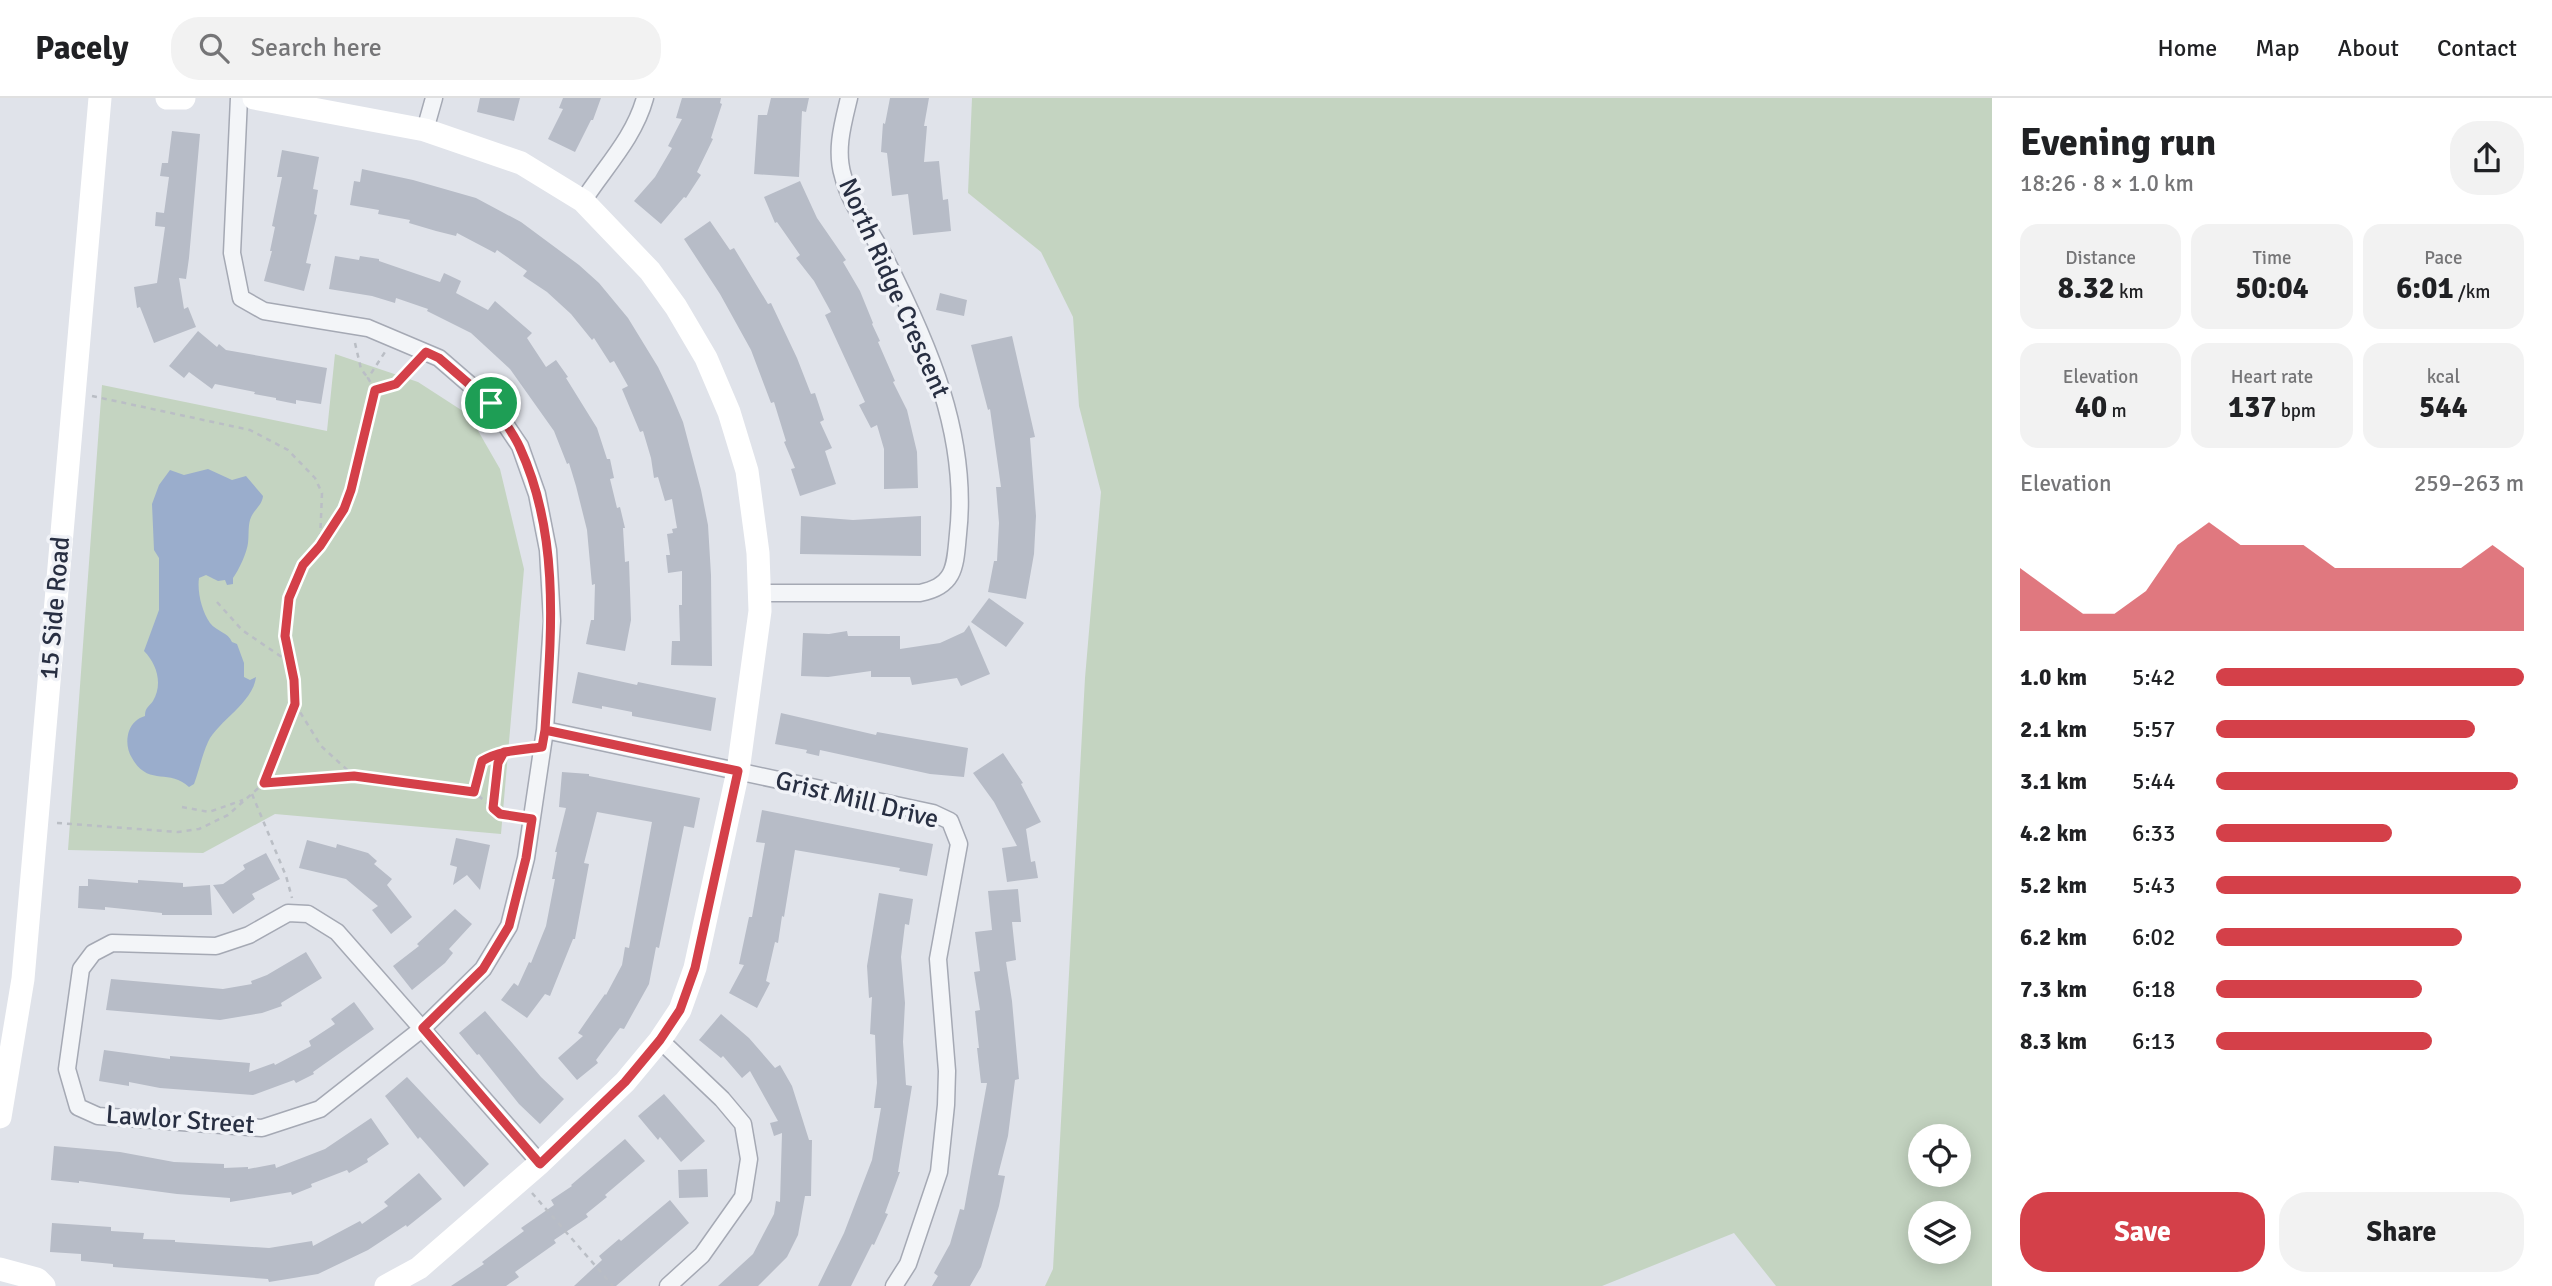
<!DOCTYPE html>
<html lang="en">
<head>
<meta charset="utf-8">
<style>
  body { margin:0; font-family:Signika,sans-serif; background:#f2f2f2; color:#202124; height:100vh; display:flex; flex-direction:column; font-size:26px; white-space:nowrap }
  * { box-sizing:border-box; margin:0 }
  p { font-size:23px; color:#757577 }
  .icon { flex:none; width:38px; height:38px; fill:none; stroke:currentColor; stroke-width:2; stroke-linecap:round; stroke-linejoin:round }
  .map { position:relative; flex:1; overflow:hidden }
  .side { display:flex; flex-direction:column; background:#fff; width:560px }
  .side>* { flex:none }
  .controls { position:absolute; left:1908px; top:1026px; display:grid; gap:14px }
  .controls a { display:grid; place-items:center; width:63px; height:63px; border-radius:50%; background:#fff; box-shadow:0 4px 18px #0003; font-size:35px }
  .pin { position:absolute; display:grid; place-items:center; width:60px; height:60px; color:#fff; margin:-30px; border:4px solid #fff; border-radius:50%; box-shadow:0 2px 7px #0007 }
  .round { display:grid; place-items:center; flex:none; width:74px; height:74px; border-radius:28px; background:#f2f2f2 }
  .head { display:flex; align-items:center; justify-content:space-between; height:119px; padding:0 28px }
  h1 { font-size:38px; font-weight:800; line-height:52px }
  .stats { display:grid; grid-template-columns:repeat(3,1fr); gap:10px; height:119px; padding:7px 28px }
  .stats div { display:grid; align-content:center; border-radius:18px; background:#f2f2f2; text-align:center }
  .stats b { font-size:30px; font-weight:800 }
  .stats small { font-size:19px; font-weight:400 }
  .stats p { font-size:19px }
  .chart { height:196px; padding:14px 28px }
  .chart p { display:flex; justify-content:space-between }
  .chart svg { width:100%; height:126px; margin-top:7px; fill:#d44049; opacity:.7 }
  .cta { display:flex; gap:14px; margin-top:auto; padding:14px 28px }
  .cta a { flex:1; height:80px; border-radius:28px; background:#d44049; color:#fff; font-size:28px; font-weight:800; line-height:80px; text-align:center }
  .cta a+a { background:#f2f2f2; color:#202124 }
  ul { padding:0 28px; list-style:none; font-size:23px }
  li { display:grid; grid-template-columns:112px 84px 1fr; align-items:center; height:52px }
  li i { height:18px; border-radius:9px; background:#d44049 }
  header { display:flex; align-items:center; gap:42px; box-sizing:border-box; height:98px; padding:0 35px; background:#fff; border-bottom:2px solid #e0e0e0 }
  header strong { font-size:33px }
  nav { display:flex; gap:38px; margin-inline-start:auto; font-size:24px }
  .search { width:490px; height:63px; background:#f2f2f2; display:flex; align-items:center; gap:18px; box-sizing:border-box; padding:0 24px; border-radius:28px; color:#757577; font-size:26px }
  main { display:flex; flex:1; min-height:0 }
  .map>svg:first-child { display:block }
  .green { fill:#c4d4c1; fill-rule:evenodd }
  .water { fill:#9aadcc }
  .building { fill:#b7bcc7 }
  .lines { fill:none; stroke-linecap:round; stroke-linejoin:round }
  .street-casing { stroke:#a5a9b4; stroke-width:19 }
  .path { stroke:#babec5; stroke-width:2.5; stroke-dasharray:5 5; stroke-linecap:butt }
  .street { stroke:#f3f5f8; stroke-width:16 }
  .secondary { stroke:#fff; stroke-width:23 }
  .route-casing { stroke:#fff; stroke-width:14 }
  .route { stroke:#d44049; stroke-width:9 }
  .labels { text-anchor:middle; dominant-baseline:central; stroke-width:7; stroke-linejoin:round; paint-order:stroke }
  .street-label { font-size:26px; fill:#282f42; stroke:#f0f2f7 }
</style>
</head>
<body>
<header>
<strong>Pacely</strong>
<div class="search"><svg class="icon" aria-label="search" viewBox="0 0 24 24"><circle cx="10" cy="10" r="6"/><path d="M15 15l6 6"/></svg>Search here</div>
<nav><a>Home</a><a>Map</a><a>About</a><a>Contact</a></nav>
</header>
<main>
<div class="map">
<svg width="1992" height="1188" viewBox="0 0 1992 1188">
  <rect width="100%" height="100%" fill="#e0e3ea"/>
  <path class="green" d="M972 0H1992V1188H1776L1734 1135 1602 1188H1045L1053 1171 1085 580 1101 394 1079 308 1073 219 1041 154 968 95ZM1920 1038H1958V1076H1920ZM1920 1115H1958V1153H1920Z
    M335 256 418 284 469 317 500 371 524 471 501 736 275 716 203 755 68 752 102 287 327 333Z"/>
  <path class="water" d="M208 371 232 382 246 378 263 398C262 408 253 412 250 422 248 429 249 438 248 445 247 454 239 472 233 480V486L227 487 225 482 218 483 206 477 199 480C197 494 202 514 210 525 217 534 228 534 232 544L237 546 244 565V579L250 582 256 579C253 605 218 623 208 644 202 657 199 673 194 686L189 689C169 670 148 689 132 660 127 652 126 642 129 633 132 625 138 620 145 618 145 609 149 609 153 603 163 586 157 566 144 553L159 512V460L154 452 152 406 159 387 170 372 184 377Z"/>
  <path class="building" d="M480 0H520L514 23 477 14Z
    M563 0H601L593 22H591L575 54 548 41 563 11 559 10Z
    M682 0H721L720 5 722 6 711 40 713 41 697 74 701 77 686 100 684 99 661 126 634 103 655 79 672 50 668 48 682 21 676 20Z
    M771 0H809L806 14 802 13 799 79 754 76 758 17H767Z
    M890 0H929L924 28H927L924 64 939 63 943 102 948 101 951 133 913 137 908 96 892 98 887 55 881 54 883 25 885 26Z
    M172 33 200 36 189 160 186 181 179 180 184 211 188 209 196 229 154 245 140 209 137 210 134 189 157 185 165 129 155 128 156 114 164 115 165 108 169 79 160 78 162 65H168Z
    M282 52 319 59 313 91 318 92 314 116 317 117 306 165 311 166 304 193 264 183 272 153H270L275 129 272 128 282 79H277Z
    M362 71 413 82 476 100 521 124 579 167 599 185 628 220 658 269 672 298 683 324 701 392 708 427 711 477 712 568 671 567 672 543H680L679 507H682V473L668 475 666 457H670L667 436 673 435 672 431 677 430 672 401 665 403 658 379 654 380 651 360 643 333 640 334 622 291 628 288 614 263 610 265 594 240 592 242 571 216 547 194 523 178 527 173 497 152 495 155 457 135 456 138 436 133 409 125 410 122 378 116 379 112 350 107 354 83 360 84Z
    M800 83 817 120 846 162 843 164 860 193 873 225 872 226 880 243 878 244 895 283 893 284 907 312 917 354 918 390 884 391V351L877 327 871 330 859 307 865 304 825 217 831 214 814 183 796 160 800 157 777 124 775 125 764 99Z
    M710 123 730 152 734 150 768 206 771 205 797 260 811 296 815 295 824 322 820 324 832 350 825 353 836 386 800 398 791 371 795 370 784 344 786 343 774 304 771 305 751 252 720 196 684 141Z
    M335 158 359 162 360 158 379 161V163L440 184 444 175 461 183 456 195 488 212 495 203 532 235 527 240 546 269 556 262 568 279 566 280 597 330 607 361H610L614 380 610 381 617 410 620 409 625 430H623L625 464 629 463 631 522 625 553 586 546 591 522H594L595 486 592 487 587 432 576 388 569 365 567 366 554 333 510 271 471 235 427 213 428 211 396 200 395 205 372 198 329 191Z
    M940 195 967 202 964 218 936 212Z
    M198 233 217 249 219 246 226 252 327 270 321 306 296 302V306L276 302V300L254 296 255 294 215 286 212 291 189 274 184 280 169 268Z
    M1012 238 1035 339 1030 340 1036 418 1034 456 1026 501 988 494 994 463H997L999 425 996 389H1001L990 311 988 312 971 247Z
    M801 418 853 422 921 418V458L800 456Z
    M989 500 1024 525 1006 549 971 524Z
    M969 527 990 576 961 588 957 580 912 587 910 579H871V573L828 579 801 578 803 535 829 536 847 533 848 538H900V551L940 545 964 534Z
    M578 574 637 587 638 584 716 600 711 633 632 618V614L602 608V611L572 605Z
    M781 615 876 637 877 634 968 650 964 679 930 676 820 652 819 658 806 655 807 652 775 646Z
    M1003 655 1023 685 1021 686 1041 724 1026 731 1031 764 1035 763 1038 780 1007 784 1002 750 1017 748 994 704 973 675Z
    M562 674 589 676V678L700 700 694 730 684 728 659 850 656 849 649 886 624 931 620 930 596 962 598 965 577 982 558 960 583 938 578 935 605 896 606 897 622 867 625 849 629 850 652 724 597 714 584 765 589 766 575 841H573L550 898 545 896 527 920 501 902 514 885 518 888 529 864 531 865 546 828 555 781H552L557 754H555L566 710 559 709Z
    M762 712 933 746 927 778 899 773 900 770 795 752 784 819 782 818 778 845 775 844 766 883 770 885 757 910 729 895 744 867 739 866 749 819H752L765 745 756 744Z
    M456 740 490 747 480 792 467 777 453 787 457 769 450 767Z
    M307 742 336 750 337 746 368 755 377 763 374 766 392 781 387 787 412 819 391 836 372 812 378 808 346 781 299 770Z
    M266 755 280 781 252 796 255 801 233 816 213 787 223 786 245 771 243 767Z
    M88 781 138 785V782L183 785V789L210 787 212 817H162V815L105 809V812L78 810 79 788H88Z
    M1018 791 1021 824H1012L1016 862 1006 864 1012 903 1019 981 1015 982 1008 1038 998 1077 1005 1078 999 1108 981 1169 970 1188H932L938 1178 934 1175 950 1146 960 1111 964 1112 987 985H981L977 950H979L975 913 980 912 974 874 980 873 975 834 992 832 988 793Z
    M879 795 913 801 909 827 905 826 901 859 905 905 903 944 906 987 912 988 898 1074H900L885 1115 888 1116 874 1147 872 1146 851 1188H818L844 1135 872 1062 881 1010H874L877 985 875 937 870 936 872 899 869 900 867 868Z
    M455 811 472 826 449 851 453 855 445 865 412 892 393 868 419 848 417 846Z
    M306 854 322 880 281 905 282 908 262 915 220 922 106 912 111 881 223 891 252 886 251 883 267 877Z
    M354 904 374 931 313 974 314 976 296 985 294 982 253 997 160 990 129 984V988L99 983 104 952 170 961V958L250 965 249 974 274 965 275 967 311 948 309 943 335 926 331 921Z
    M485 913 541 979 564 1001 540 1026 519 1006 479 956 477 957 459 935Z
    M721 916 749 940 775 970 780 967 792 988 809 1042H812L811 1098H805L798 1137 787 1159 758 1188H718L753 1156 774 1116 776 1103 780 1104 782 1035 774 1038 770 1025 778 1023 750 973 742 980 723 958 721 960 699 942Z
    M407 979 489 1066 464 1089 420 1039 418 1041 385 998Z
    M664 996 705 1043 681 1064 660 1039 658 1042 638 1018Z
    M371 1020 389 1046 367 1061 368 1064 349 1075 347 1072 311 1086 312 1089 292 1097 291 1094 230 1104V1100L177 1096 79 1083V1085L51 1082 54 1048 120 1054 174 1064 224 1066V1070L248 1069V1071L275 1066 276 1070 325 1051Z
    M625 1041 645 1063 605 1097 607 1099 586 1116 588 1119 554 1142 556 1145 515 1174 519 1179 506 1188H451L484 1166 482 1164 524 1133 521 1130 554 1107 551 1102 572 1088 571 1087Z
    M707 1071 708 1099 679 1100 678 1072Z
    M419 1075 442 1101 407 1129 406 1127 368 1152 318 1176 269 1184 268 1181 113 1169V1166L81 1163V1156L50 1154 52 1125 111 1129V1133L144 1135 143 1141 175 1142V1144L269 1150 312 1143 313 1148 360 1123 362 1126 388 1108 384 1104Z
    M670 1102 689 1125 616 1188H574L602 1162 599 1158 619 1141 621 1143Z"/>
  <g class="lines">
    <defs>
      <path id="street" d="M239 0 232 155 241 200 264 213 368 230 439 260 491 305 520 348 537 396 548 452 552 523 545 632 526 760 509 828 483 871 423 930 320 1011 262 1030 98 1018 78 1009 67 971 81 871 93 855 112 845 216 848 249 837 288 815 308 816 337 834 540 1065
        M425 32 434 0
        M583 103C605 69 634 40 645 0
        M761 495H920C956 488 955 467 958 436 969 337 928 245 884 158 871 132 850 107 843 78 835 52 843 25 849 0
        M545 632 933 715 950 723 959 746 938 861 947 973 946 1007 939 1074 908 1166 894 1188
        M660 942 722 1001 743 1026 749 1061 743 1099 702 1157 668 1188"/>
    </defs>
    <use href="#street" class="street-casing"/>
    <path class="path" d="M355 245 361 271 368 280
      M375 292 396 287 415 266
      M92 298 250 332 288 352 315 380 322 395 320 444
      M217 504 242 532 289 564
      M295 606 321 648 354 678
      M264 685 295 606 294 582 285 538 289 500 303 467 320 448 344 411 351 392 375 292 368 280 385 254
      M474 694 482 663 496 655 528 651
      M252 696 286 778 292 800
      M182 709 209 714 243 702
      M493 710 498 665 504 655
      M57 725 178 734 199 731 228 717 264 685 354 678 474 694 500 716 515 718
      M532 1095 613 1188"/>
    <use href="#street" class="street"/>
    <path class="secondary" d="M167 0H184
      M254 0 425 32 521 65 583 103 650 173 676 209 706 260 729 314 747 373 758 455 760 513 738 673 695 870 680 912 660 942 625 984 540 1065 419 1170 386 1188
      M0 1019 23 881 100 0
      M0 1171 37 1181 44 1188"/>
  </g>
  <g class="lines">
    <defs>
      <path id="route" d="M491 305 439 260 426 254 396 286 375 292 351 392 344 411 320 448 303 467 289 500 285 538 294 582 295 606 264 685 354 678 474 694 482 663C501 652 521 652 542 649L545 632 738 673 695 870 680 912 660 942 625 984 540 1066 423 930 483 871 509 828 526 760 532 721 500 716 493 710 498 665 504 654 542 649 545 632C551 538 561 439 520 350 513 334 501 319 491 305"/>
    </defs>
    <use href="#route" class="route-casing"/>
    <use href="#route" class="route"/>
  </g>
  <g class="labels">
    <g class="street-label">
      <text transform="translate(894 190) rotate(66)">North Ridge Crescent</text>
      <text transform="translate(55 510) rotate(-85)">15 Side Road</text>
      <text transform="translate(857 702) rotate(14)">Grist Mill Drive</text>
      <text transform="translate(180 1022) rotate(4)">Lawlor Street</text>
    </g>
  </g>
</svg>
<div class="controls">
<a><svg class="icon" aria-label="locate" viewBox="0 0 24 24"><circle cx="12" cy="12" r="6"/><path d="M12 2v4M12 18v4M2 12h4M18 12h4"/></svg></a>
<a><svg class="icon" aria-label="layers" viewBox="0 0 24 24"><path d="M12 4l9 5-9 5-9-5zM3 14l9 5 9-5"/></svg></a>
</div>
<div class="pin" style="left:491px;top:305px;background:#1e9e55"><svg class="icon" aria-label="arrive" viewBox="0 0 24 24"><path d="M6 21V4h12l-3 4 3 4H6"/></svg></div>
</div>
<section class="side">
<div class="head"><div><h1>Evening run</h1><p>18:26 · 8 × 1.0 km</p></div><a class="round"><svg class="icon" aria-label="share" viewBox="0 0 24 24"><path d="M12 15V3M7 8l5-5 5 5M5 13v7h14v-7"/></svg></a></div>
<div class="stats">
<div><p>Distance</p><b>8.32<small> km</small></b></div>
<div><p>Time</p><b>50:04</b></div>
<div><p>Pace</p><b>6:01<small> /km</small></b></div>
</div>
<div class="stats">
<div><p>Elevation</p><b>40<small> m</small></b></div>
<div><p>Heart rate</p><b>137<small> bpm</small></b></div>
<div><p>kcal</p><b>544</b></div>
</div>
<div class="chart"><p><span>Elevation</span>259–263 m</p>
<svg viewBox="0 0 160 44" preserveAspectRatio="none"><path d="M0 44V22L10 30L20 38L30 38L40 30L50 14L60 6L70 14L80 14L90 14L100 22L110 22L120 22L130 22L140 22L150 14L160 22V44z"/></svg>
</div>
<ul>
<li><b>1.0 km</b>5:42<i style="width:100%"></i></li>
<li><b>2.1 km</b>5:57<i style="width:84%"></i></li>
<li><b>3.1 km</b>5:44<i style="width:98%"></i></li>
<li><b>4.2 km</b>6:33<i style="width:57%"></i></li>
<li><b>5.2 km</b>5:43<i style="width:99%"></i></li>
<li><b>6.2 km</b>6:02<i style="width:80%"></i></li>
<li><b>7.3 km</b>6:18<i style="width:67%"></i></li>
<li><b>8.3 km</b>6:13<i style="width:70%"></i></li>
</ul>
<div class="cta"><a>Save</a><a>Share</a></div>
</section>
</main>
</body>
</html>
